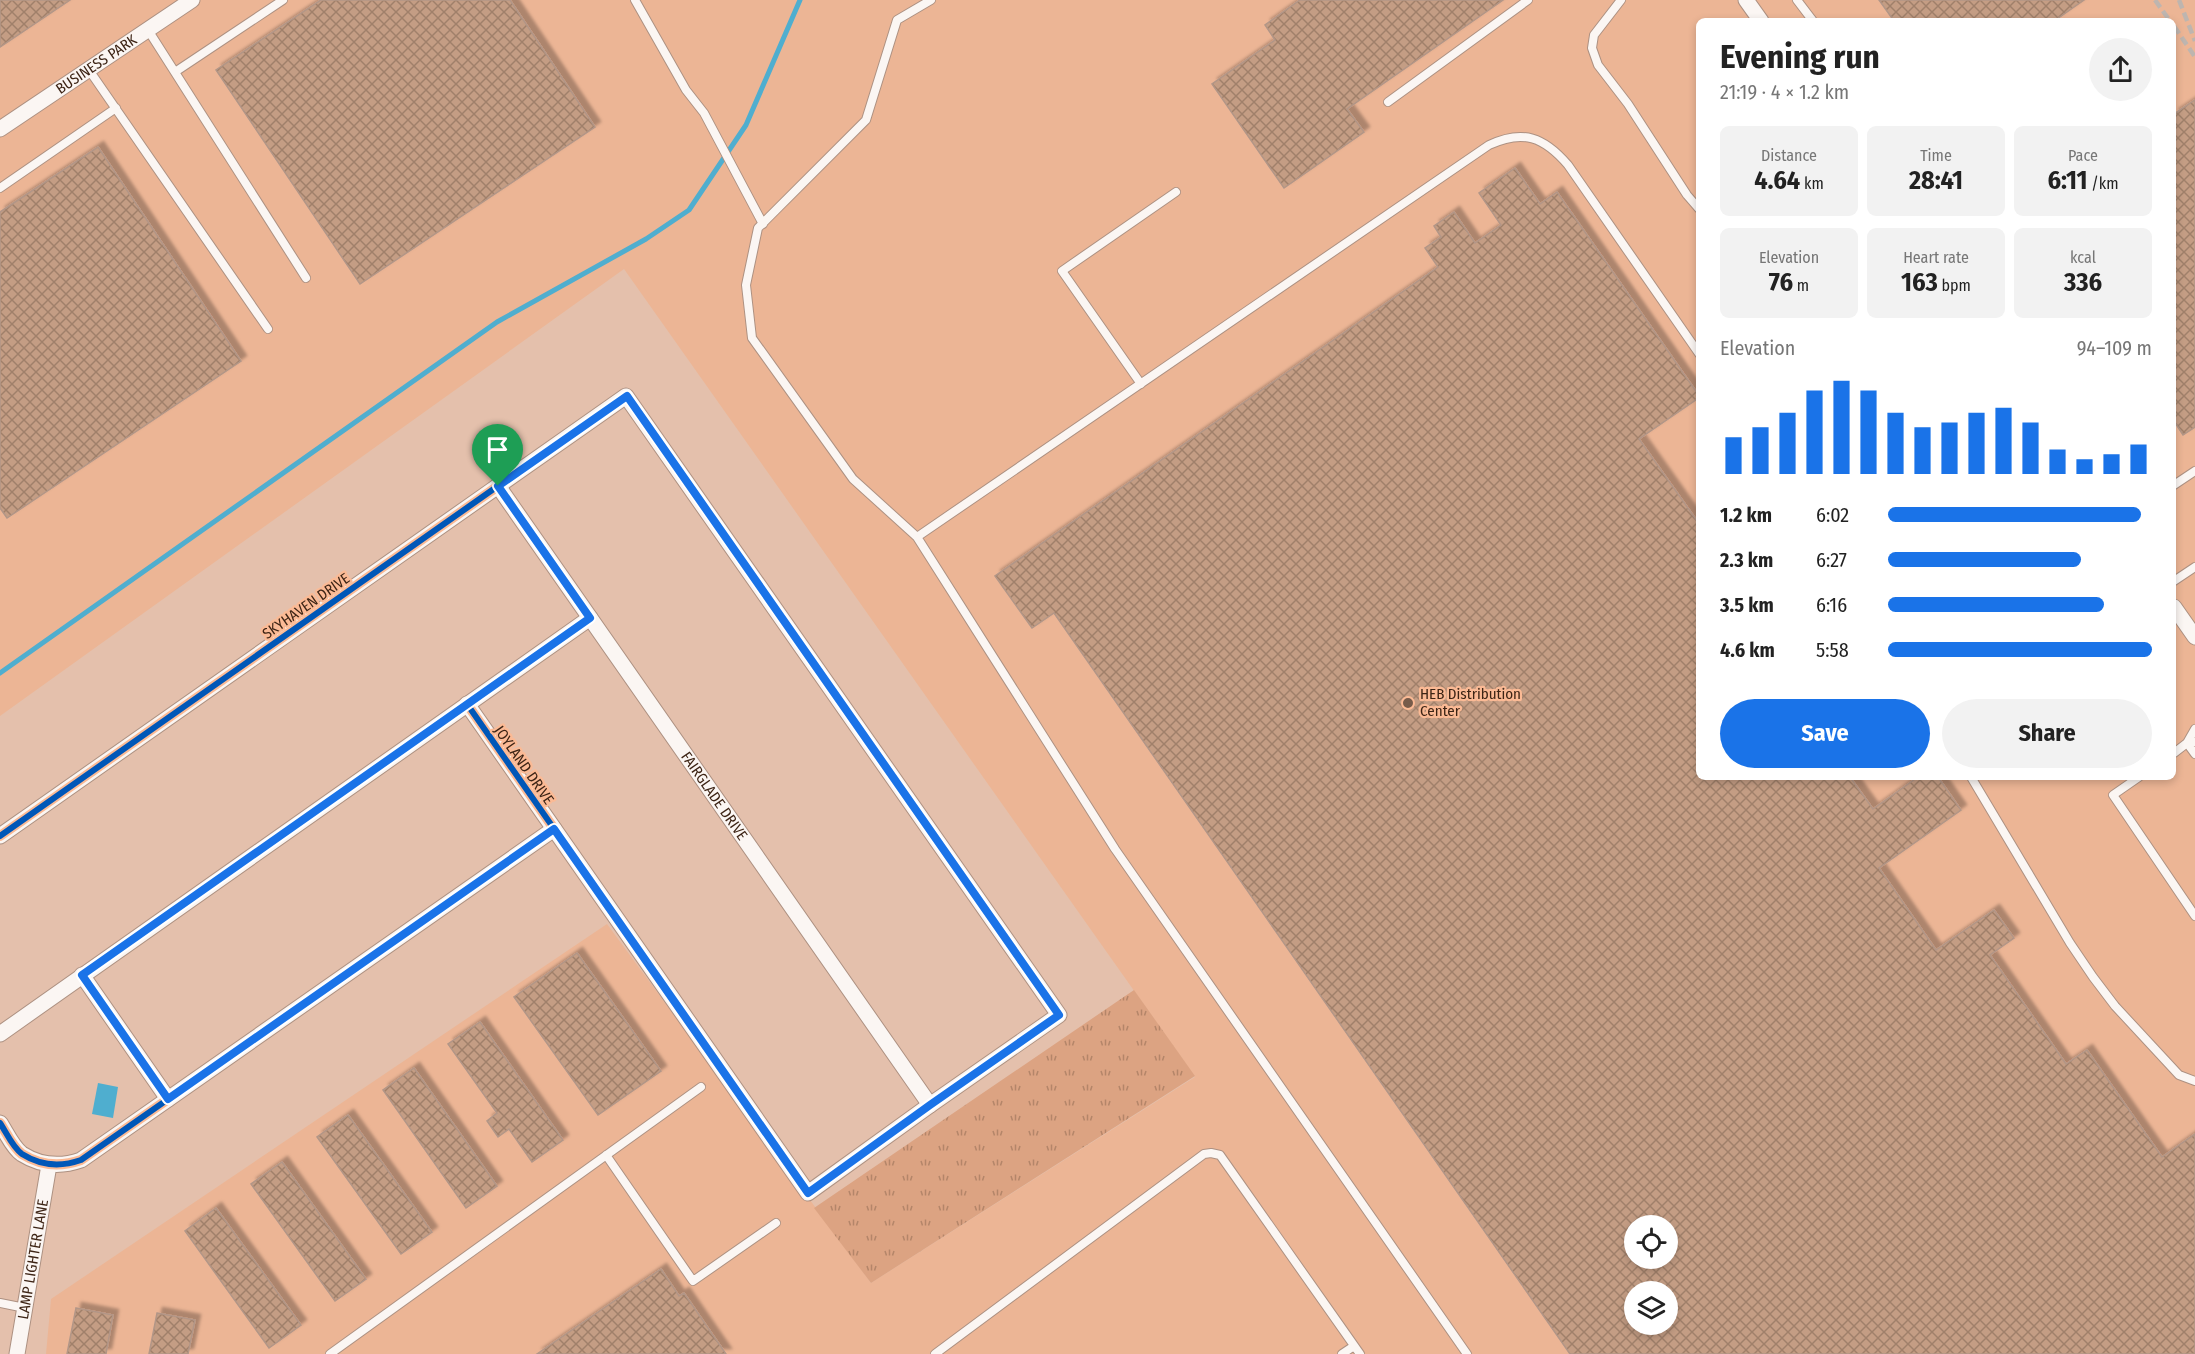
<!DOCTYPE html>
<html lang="en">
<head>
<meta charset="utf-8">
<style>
  body { margin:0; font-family:"Fira Sans Condensed",sans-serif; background:#f2f2f2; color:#222; height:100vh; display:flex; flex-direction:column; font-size:22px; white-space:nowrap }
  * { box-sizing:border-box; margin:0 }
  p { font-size:20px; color:#767676 }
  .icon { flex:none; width:33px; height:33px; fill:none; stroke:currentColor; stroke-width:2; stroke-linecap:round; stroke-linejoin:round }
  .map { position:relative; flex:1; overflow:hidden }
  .side { position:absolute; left:1696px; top:18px; width:480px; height:762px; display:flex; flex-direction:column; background:#fff; border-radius:9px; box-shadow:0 3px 9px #0003 }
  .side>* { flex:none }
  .fabs { position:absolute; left:1624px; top:1215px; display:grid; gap:12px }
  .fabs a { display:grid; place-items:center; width:54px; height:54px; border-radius:50%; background:#fff; box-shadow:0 3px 9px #0003; font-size:30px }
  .pin { position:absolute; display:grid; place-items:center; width:51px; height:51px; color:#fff; margin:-62px -26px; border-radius:50% 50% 50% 0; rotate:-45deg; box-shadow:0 0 6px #0007 }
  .pin .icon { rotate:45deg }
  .round { display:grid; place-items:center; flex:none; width:63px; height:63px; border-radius:32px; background:#f2f2f2 }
  .head { display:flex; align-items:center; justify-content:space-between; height:102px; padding:0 24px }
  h1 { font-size:33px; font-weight:700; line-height:45px }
  .stats { display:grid; grid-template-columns:repeat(3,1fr); gap:9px; height:102px; padding:6px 24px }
  .stats div { display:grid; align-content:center; border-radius:9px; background:#f2f2f2; text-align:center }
  .stats b { font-size:26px; font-weight:700 }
  .stats small { font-size:16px; font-weight:400 }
  .stats p { font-size:16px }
  .chart { height:168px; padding:12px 24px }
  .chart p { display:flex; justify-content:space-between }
  .chart svg { width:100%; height:108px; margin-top:6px; stroke:#1a73e8; stroke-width:6 }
  .button { display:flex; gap:12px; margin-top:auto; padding:12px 24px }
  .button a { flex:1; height:69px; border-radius:36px; background:#1a73e8; color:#fff; font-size:24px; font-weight:700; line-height:69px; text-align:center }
  .button a+a { background:#f2f2f2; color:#222 }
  ul { padding:0 24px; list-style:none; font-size:20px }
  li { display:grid; grid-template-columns:96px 72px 1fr; align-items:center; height:45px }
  li i { height:15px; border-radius:8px; background:#1a73e8 }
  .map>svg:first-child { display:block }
  .built { fill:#ecb595; fill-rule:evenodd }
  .grass { fill:url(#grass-tufts) }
  .water { fill:#4faecf }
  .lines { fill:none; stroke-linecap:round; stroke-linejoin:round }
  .stream { stroke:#4faecf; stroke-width:5 }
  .building { fill:url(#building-cross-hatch); stroke:#b29687; stroke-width:1.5; fill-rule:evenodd; filter:url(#shadow) }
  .service-casing { stroke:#ad9182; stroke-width:10 }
  .minor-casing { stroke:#ad9182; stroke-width:17 }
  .service { stroke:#fbf6f3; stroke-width:8 }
  .minor { stroke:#fbf6f3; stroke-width:15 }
  .rail { stroke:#beb5af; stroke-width:4.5; stroke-dasharray:9 4.5; stroke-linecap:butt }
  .cycleway-casing { stroke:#fbba95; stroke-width:10 }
  .cycleway { stroke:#0057b8; stroke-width:6 }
  .route-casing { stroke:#fff; stroke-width:12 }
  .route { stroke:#1a73e8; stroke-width:8 }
  .poi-dot { fill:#775b4a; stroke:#fbba95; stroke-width:2 }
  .labels { text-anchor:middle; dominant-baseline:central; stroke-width:4.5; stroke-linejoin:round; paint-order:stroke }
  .street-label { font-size:15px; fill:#3d2415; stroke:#fbba95 }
  .poi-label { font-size:15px; fill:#3d2415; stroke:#fbba95; text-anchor:start }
</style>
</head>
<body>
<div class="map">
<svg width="2195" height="1354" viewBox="0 0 2195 1354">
  <defs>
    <pattern id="grass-tufts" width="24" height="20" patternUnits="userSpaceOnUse" patternTransform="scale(1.5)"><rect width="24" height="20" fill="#dca382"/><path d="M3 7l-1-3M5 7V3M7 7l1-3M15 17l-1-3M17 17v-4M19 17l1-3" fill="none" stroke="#b48569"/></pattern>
    <pattern id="building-cross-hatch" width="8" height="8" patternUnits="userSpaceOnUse" patternTransform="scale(1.5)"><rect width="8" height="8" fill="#c49d84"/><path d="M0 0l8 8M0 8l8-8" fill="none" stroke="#a0806b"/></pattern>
    <filter id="shadow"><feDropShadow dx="5.5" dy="-5.5" stdDeviation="1.5" flood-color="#0004"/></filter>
  </defs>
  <rect width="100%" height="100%" fill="#e4c0ac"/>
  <path class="built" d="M0 0H2195V1354H46L51 1299 607 924 871 1283 1195 1077 624 269 0 716ZM1700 21H2174V777H1700ZM1635 1226H1668V1258H1635ZM1635 1292H1668V1324H1635Z"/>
  <path class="grass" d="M1134 990 1195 1076 871 1283 814 1208Z"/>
  <path class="water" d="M98 1083 118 1087 113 1118 92 1114Z"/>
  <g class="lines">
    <path class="stream" d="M0 673 497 322 646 239 689 210 746 125 800 0"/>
  </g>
  <path class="building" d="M0 0H70L0 47Z
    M321 0H510L595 127 360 284 216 70Z
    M1300 0H1503L1347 109 1364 132 1284 188 1212 84 1275 40 1265 25Z
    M1879 0H2084L2054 21H1894Z
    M2195 100V427L2183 435 2174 421V114Z
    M98 147 241 361 7 518 0 508V212Z
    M1515 168 1540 204 1557 192 1700 397 1639 439 1700 525V777H1850L1873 809 1918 777H1938L1961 810 1879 868 1936 950 1994 910 2014 938 1990 955 2066 1064 2087 1050 2162 1157 2195 1134V1354H1570L1054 613 1032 628 995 576 1438 267 1425 248 1441 237 1434 226 1454 212 1475 243 1501 225 1479 193ZM1635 1226H1668V1258H1635ZM1635 1292H1668V1324H1635Z
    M577 953 661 1071 598 1115 514 997Z
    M480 1022 563 1140 532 1162 509 1129 498 1137 487 1121 497 1113 448 1044Z
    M414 1068 497 1186 466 1208 383 1090Z
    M348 1115 432 1232 401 1254 317 1137Z
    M282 1162 366 1279 335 1301 251 1184Z
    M216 1208 301 1325 269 1348 185 1231Z
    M661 1269 679 1296 684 1293 726 1354H537Z
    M76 1308 113 1315 106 1354H67Z
    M157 1313 195 1320 188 1354H149Z"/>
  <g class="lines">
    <defs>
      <path id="service" d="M635 0 686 90 704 113 763 224
        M1621 0 1594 35 1592 48 1598 65 1628 104 1687 195 1700 210
        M1797 0 1813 21
        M148 30 306 278
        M89 70 268 329
        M175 72 283 0
        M1388 102 1528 0
        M0 188 116 108
        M1141 384 1062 271 1176 192
        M2174 485 2195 471
        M917 537 853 479 752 338 746 285 758 228 866 120 897 20 931 0
        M2174 581 2195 567
        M2195 729 2187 743 2195 742
        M2174 753 2187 743 2195 754
        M1971 777 2070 943 2093 977 2115 1006 2179 1075 2195 1081
        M2139 777 2113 795 2195 916
        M606 1155 693 1281 776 1223
        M0 1303 25 1308
        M330 1354 701 1087
        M935 1354 1204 1154 1211 1153 1220 1155 1360 1354
        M1342 1354 1354 1346
        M1467 1354 1115 849 917 537 1489 145C1523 129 1544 137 1568 165L1700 355"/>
      <g id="minor">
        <path d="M1746 0 1761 21"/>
        <path id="s1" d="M0 129 192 0"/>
        <path id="s2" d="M498 486 930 1105"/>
        <path d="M2174 607 2195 637"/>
        <path d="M0 836 626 396 1059 1015 930 1105 808 1193 467 704"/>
        <path d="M82 975 168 1099"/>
        <path d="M0 1034 590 618"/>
        <path d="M0 1123C6 1132 13 1148 22 1154 41 1166 61 1167 81 1160L554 829"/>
        <path id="s3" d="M17 1354 49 1165"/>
      </g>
    </defs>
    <use href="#service" class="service-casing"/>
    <use href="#minor" class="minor-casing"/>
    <use href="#service" class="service"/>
    <use href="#minor" class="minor"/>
    <path class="rail" d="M2155 0 2170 21
      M2179 0 2195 41
      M2174 26 2195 57"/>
    <defs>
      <path id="cycleway" d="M0 836 626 396 1059 1015 930 1105 808 1193 467 704
        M0 1123C6 1132 13 1148 22 1154 41 1166 61 1167 81 1160L554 829"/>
    </defs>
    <use href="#cycleway" class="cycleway-casing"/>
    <use href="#cycleway" class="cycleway"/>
  </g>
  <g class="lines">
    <defs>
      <path id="route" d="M627 396 1059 1015 930 1105 808 1193 554 829 168 1099 82 975 590 618 498 486Z"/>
    </defs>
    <use href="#route" class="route-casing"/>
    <use href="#route" class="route"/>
  </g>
  <circle class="poi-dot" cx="1408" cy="703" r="6"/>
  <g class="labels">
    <g class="street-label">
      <text stroke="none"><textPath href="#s1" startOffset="116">BUSINESS PARK</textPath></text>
      <text transform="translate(306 606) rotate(-35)">SKYHAVEN DRIVE</text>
      <text transform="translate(524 765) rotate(55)">JOYLAND DRIVE</text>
      <text stroke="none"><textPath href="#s2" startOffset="378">FAIRGLADE DRIVE</textPath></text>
      <text stroke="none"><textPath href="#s3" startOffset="96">LAMP LIGHTER LANE</textPath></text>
    </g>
    <g class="poi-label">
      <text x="1420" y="694">HEB Distribution<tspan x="1420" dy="17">Center</tspan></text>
    </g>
  </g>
</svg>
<div class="fabs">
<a><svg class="icon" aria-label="locate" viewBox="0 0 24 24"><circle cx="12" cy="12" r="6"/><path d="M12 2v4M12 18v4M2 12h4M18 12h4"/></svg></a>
<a><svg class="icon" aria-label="layers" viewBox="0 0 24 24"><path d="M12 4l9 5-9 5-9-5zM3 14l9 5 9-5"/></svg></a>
</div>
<div class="pin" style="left:498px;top:486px;background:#1e9e55"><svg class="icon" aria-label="arrive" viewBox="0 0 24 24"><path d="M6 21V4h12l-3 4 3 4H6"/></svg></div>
<section class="side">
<div class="head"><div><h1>Evening run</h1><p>21:19 · 4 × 1.2 km</p></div><a class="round"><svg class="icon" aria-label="share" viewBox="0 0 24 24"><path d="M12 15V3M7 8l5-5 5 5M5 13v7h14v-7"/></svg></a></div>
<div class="stats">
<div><p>Distance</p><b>4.64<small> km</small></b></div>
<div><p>Time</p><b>28:41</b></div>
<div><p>Pace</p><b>6:11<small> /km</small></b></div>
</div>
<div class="stats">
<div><p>Elevation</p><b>76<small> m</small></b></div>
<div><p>Heart rate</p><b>163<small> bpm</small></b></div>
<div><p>kcal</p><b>336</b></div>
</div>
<div class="chart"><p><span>Elevation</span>94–109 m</p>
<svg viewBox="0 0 160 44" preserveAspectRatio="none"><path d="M5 44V29M15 44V25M25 44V19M35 44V10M45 44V6M55 44V10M65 44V19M75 44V25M85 44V23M95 44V19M105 44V17M115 44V23M125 44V34M135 44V38M145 44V36M155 44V32"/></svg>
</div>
<ul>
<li><b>1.2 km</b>6:02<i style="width:96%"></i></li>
<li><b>2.3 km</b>6:27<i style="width:73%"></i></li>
<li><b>3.5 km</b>6:16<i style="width:82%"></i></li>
<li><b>4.6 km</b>5:58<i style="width:100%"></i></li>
</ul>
<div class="button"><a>Save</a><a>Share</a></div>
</section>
</div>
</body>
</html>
